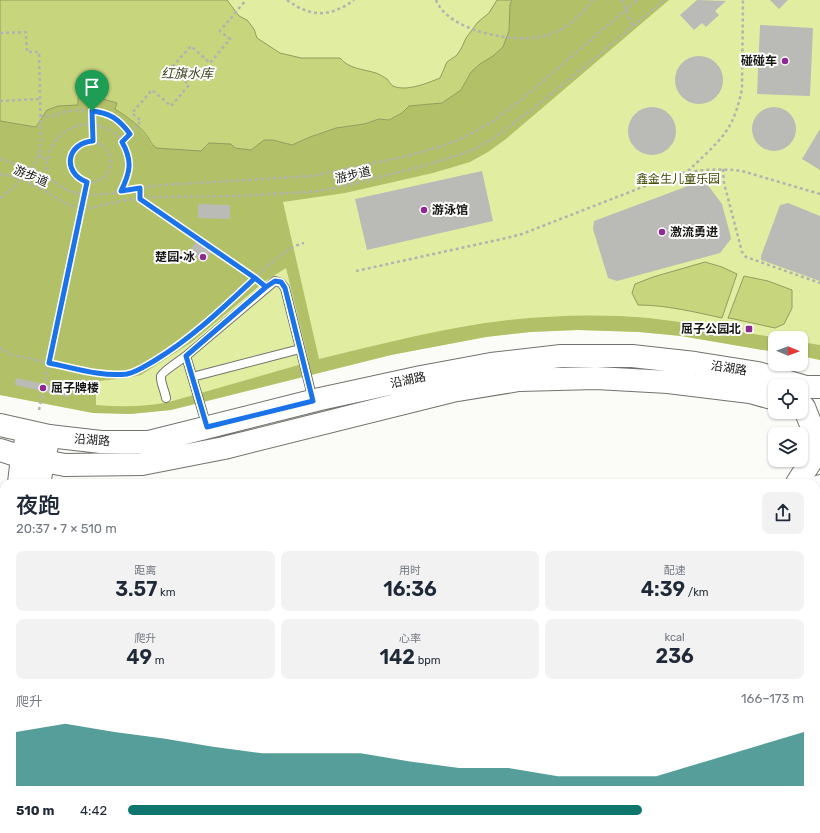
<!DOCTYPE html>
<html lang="zh">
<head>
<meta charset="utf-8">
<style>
  body { margin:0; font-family:Rubik,"Noto Sans SC",sans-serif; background:#f2f2f3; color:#1f2937; height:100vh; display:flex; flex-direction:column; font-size:15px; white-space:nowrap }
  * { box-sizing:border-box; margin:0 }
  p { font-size:13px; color:#747a83 }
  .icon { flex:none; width:22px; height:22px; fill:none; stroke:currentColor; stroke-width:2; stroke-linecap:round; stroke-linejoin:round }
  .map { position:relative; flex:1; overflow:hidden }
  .drawer { position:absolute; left:0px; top:479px; width:820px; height:354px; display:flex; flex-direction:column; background:#fff; border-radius:12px 12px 0 0; box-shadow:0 1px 3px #0004 }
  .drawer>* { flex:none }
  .needle { width:26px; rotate:91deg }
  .tools { position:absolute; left:768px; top:331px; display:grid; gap:8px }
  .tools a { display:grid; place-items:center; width:40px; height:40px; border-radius:8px; background:#fff; box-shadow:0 1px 3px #0004; font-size:20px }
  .pin { position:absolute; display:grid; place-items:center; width:34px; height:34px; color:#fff; margin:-41px -17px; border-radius:50% 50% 50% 0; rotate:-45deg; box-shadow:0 0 4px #0007 }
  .pin .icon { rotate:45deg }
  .round { display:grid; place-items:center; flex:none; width:42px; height:42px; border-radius:8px; background:#f2f2f3 }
  .summary { display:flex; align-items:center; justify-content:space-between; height:68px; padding:0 16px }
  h1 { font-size:22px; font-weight:600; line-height:30px }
  .metrics { display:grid; grid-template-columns:repeat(3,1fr); gap:6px; height:68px; padding:4px 16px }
  .metrics div { display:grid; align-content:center; border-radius:8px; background:#f2f2f3; text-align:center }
  .metrics b { font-size:20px; font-weight:600 }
  .metrics small { font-size:11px; font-weight:400 }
  .metrics p { font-size:11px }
  .chart { height:112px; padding:8px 16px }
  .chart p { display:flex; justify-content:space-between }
  .chart svg { width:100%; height:72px; margin-top:4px; fill:#0f766e; opacity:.7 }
  ul { padding:0 16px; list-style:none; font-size:13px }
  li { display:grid; grid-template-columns:64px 48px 1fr; align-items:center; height:30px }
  li i { height:10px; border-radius:5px; background:#0f766e }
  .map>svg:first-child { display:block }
  .green { fill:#e1eea2 }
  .forest { fill:#b2c068; fill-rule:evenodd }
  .water { fill:#c7d57d; stroke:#929c5e }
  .building { fill:#babbb7 }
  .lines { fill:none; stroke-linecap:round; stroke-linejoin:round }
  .lane-casing { stroke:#72736e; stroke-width:10 }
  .street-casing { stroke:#72736e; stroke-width:18 }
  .secondary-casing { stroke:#72736e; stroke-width:24 }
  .primary-casing { stroke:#72736e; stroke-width:24 }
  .path { stroke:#b2b2ae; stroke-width:2.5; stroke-dasharray:3 3; stroke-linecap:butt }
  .lane { stroke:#fff; stroke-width:8 }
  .street { stroke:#fff; stroke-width:16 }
  .secondary { stroke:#fff; stroke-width:22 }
  .primary { stroke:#fff; stroke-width:22 }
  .route-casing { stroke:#fff; stroke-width:8 }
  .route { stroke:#1a73e8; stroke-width:5 }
  .poi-dot { fill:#8d2990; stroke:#fff; stroke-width:1.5 }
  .labels { text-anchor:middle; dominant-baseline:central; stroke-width:4; stroke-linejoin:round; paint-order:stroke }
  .poi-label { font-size:12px; font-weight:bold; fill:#161614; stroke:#fff; text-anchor:end }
  .street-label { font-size:12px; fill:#161614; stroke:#fff }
  .park-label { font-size:12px; fill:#444b07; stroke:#fff }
  .water-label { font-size:13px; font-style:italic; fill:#3c421c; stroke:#fff }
</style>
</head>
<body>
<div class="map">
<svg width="820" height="833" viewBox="0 0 820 833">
  <rect width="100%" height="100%" fill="#fbfcf7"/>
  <path class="green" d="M0 0H820V360L801 356V338H775V352L681 336 639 332 578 330 530 332 486 337 391 355 171 410 130 414 93 413 0 395Z"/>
  <path class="forest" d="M512 0H669L506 139 488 152 470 162 433 173 345 193 283 202 319 359C382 344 445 327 509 320 555 315 603 314 649 318 692 323 735 331 778 338H775V352L681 336 639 332 578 330 530 332 486 337 391 355 171 410 130 414 93 413 0 395V121L36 127 47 110 58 106 78 105V97L99 98 117 103 115 109C130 118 144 129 152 145L206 147 209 143 231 144 236 148 251 150 264 140H273L292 145 310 137 336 128 364 124 379 119 389 120 402 113 409 106 442 103 461 90 471 72 480 64 493 56 509 31 510 4ZM286 268 309 362 169 402C145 407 120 407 96 405V385L99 381 127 378 141 375 192 342 264 282Z
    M801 342 820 345V360L801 356Z"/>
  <path class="water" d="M0 0H227L239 16 247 20 254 29 257 38 280 53 301 58H340C349 69 363 69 376 73 379 74 384 77 387 79 389 81 390 84 393 86 406 92 428 83 440 78L447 62 457 55 462 47 466 38 478 22 489 13 497 0H512L510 4 509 31 503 47 493 56 480 64 471 72 461 90 442 103 409 106 402 113 389 120 379 119 364 124 336 128 310 137 292 145 273 140H264L251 150 235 148 231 144 209 143 201 151 156 148C151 144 149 138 145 133 136 123 126 116 115 109L117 103 99 98 78 97V105L58 106 47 110 36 127 0 121Z
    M705 262 722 267 737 274 722 318C695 312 666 305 638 305L632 293 635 284 653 277Z
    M744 276 768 281 792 290V308L784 324 775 328 734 319 728 318Z"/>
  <path class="building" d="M697 0 726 1 715 11 719 15 706 27 702 23 694 30 680 15Z
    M770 0H788L779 9Z
    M760 25 813 28 810 96 757 94Z
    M675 80a24 24 0 1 1 48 0a24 24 0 1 1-48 0Z
    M628 131a24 24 0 1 1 48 0a24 24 0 1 1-48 0Z
    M752 129a22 22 0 1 1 44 0a22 22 0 1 1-44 0Z
    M820 129V170L802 159Z
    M482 171 493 221 367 250 355 199Z
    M704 180 722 204 730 234 731 239 720 253 617 281 608 278 593 229 594 221Z
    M788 203 820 216V281L761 260V256L780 205Z
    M198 204 230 205V219L198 218Z
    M196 242 211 252 205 262 189 252Z
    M16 378 71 390 69 397 15 385Z
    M8 829H46L45 833H7Z"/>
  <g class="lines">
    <defs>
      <path id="lane" d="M192 377 300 349
        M166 398C165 391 160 382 161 376 162 372 182 359 186 356
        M207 427 186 356 275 281 281 283 285 288 313 400"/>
      <path id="street" d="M816 765H820
        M0 774H4"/>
      <path id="secondary" d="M804 407 813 430 810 461
        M0 425 49 436 101 442H149L320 399 421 377 491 364 561 356H632L695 363 758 373 806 387H820
        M0 450 22 457 65 465 142 464 224 448 452 391 519 380 596 378 668 382 750 392 775 399
        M797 483 819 449
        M816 493 820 486
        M689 833V829"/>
      <path id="primary" d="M19 483 22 457 28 432
        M39 483 49 436
        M0 606 4 585
        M0 696 4 674"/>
    </defs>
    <use href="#lane" class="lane-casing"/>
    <use href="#street" class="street-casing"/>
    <use href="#secondary" class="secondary-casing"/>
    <use href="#primary" class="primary-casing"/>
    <path class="path" d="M287 0C310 17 330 18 354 0
      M436 0C448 32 519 45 548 35 567 29 581 15 593 0
      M622 0 633 26
      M0 33 26 32 27 52H39L41 141 39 155 33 169
      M0 101 39 99
      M92 111 93 141
      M40 116C44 116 48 117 52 116 56 115 60 113 64 112 92 107 112 110 130 134
      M71 162a20 20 0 1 1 40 0a20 20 0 1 1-40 0Z
      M122 142 141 121 132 113 152 90 171 106 189 85 171 68 191 46 210 63 230 39 220 31 246 0
      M39 155 48 161
      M0 159 33 169 67 190 83 195 108 194 139 188 163 185 312 176 407 156 442 146 465 137 495 120 527 95 637 0
      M723 169 724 183 742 252 746 257 820 283
      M688 171C701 158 717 145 727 130 735 118 739 103 742 89L743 0
      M0 174 20 178 38 187 69 205 81 208H90L120 201 155 197 232 196 309 192 331 189 416 168 459 155 475 149 494 138 548 97 664 0
      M44 176C47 165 48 153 54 143 77 108 133 126 130 168 129 177 125 184 121 191
      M139 188 140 199 255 278
      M0 198 17 185 20 178
      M356 271 502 239 522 234 676 174C698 170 720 168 742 171L820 194
      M236 295C252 281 284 247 304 243
      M0 348 13 355 93 372 109 374H127L139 370 166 353
      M39 410 87 182"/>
    <use href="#lane" class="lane"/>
    <use href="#street" class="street"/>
    <use href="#secondary" class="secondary"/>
    <use href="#primary" class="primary"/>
  </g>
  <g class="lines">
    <defs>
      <path id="route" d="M92 111 93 141C66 143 62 173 87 182L49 363C74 368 101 377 127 374 137 372 145 366 154 361 192 338 223 308 255 278L266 287 275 281 281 282 285 288 313 401 207 427 186 356 266 287 255 278 140 199V188L121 191C130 173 133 161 122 142L130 134C119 119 110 113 92 111"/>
    </defs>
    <use href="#route" class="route-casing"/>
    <use href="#route" class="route"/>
  </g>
  <g class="poi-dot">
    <circle cx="785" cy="61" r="4"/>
    <circle cx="424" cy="210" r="4"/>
    <circle cx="662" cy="232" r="4"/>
    <circle cx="203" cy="257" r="4"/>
    <rect x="745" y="325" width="8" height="8" rx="2"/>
    <circle cx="43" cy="388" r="4"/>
  </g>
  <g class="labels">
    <g class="poi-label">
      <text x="777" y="61">碰碰车</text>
      <text x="432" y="210" text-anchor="start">游泳馆</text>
      <text x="670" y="232" text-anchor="start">激流勇进</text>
      <text x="195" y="257">楚园·冰</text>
      <text x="741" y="329">屈子公园北</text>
      <text x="51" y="388" text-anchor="start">屈子牌楼</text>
    </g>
    <g class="street-label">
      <text transform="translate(353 175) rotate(-13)">游步道</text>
      <text transform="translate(31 176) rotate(23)">游步道</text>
      <text transform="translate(729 368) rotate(9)">沿湖路</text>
      <text transform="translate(408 380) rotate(-12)">沿湖路</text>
      <text transform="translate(92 440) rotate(4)">沿湖路</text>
    </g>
    <g class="park-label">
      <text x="678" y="179">鑫金生儿童乐园</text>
    </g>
    <g class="water-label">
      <text x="187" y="73">红旗水库</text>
    </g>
  </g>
</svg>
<div class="tools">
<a><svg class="needle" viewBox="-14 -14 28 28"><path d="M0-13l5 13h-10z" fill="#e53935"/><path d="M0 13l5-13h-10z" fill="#747a83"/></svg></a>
<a><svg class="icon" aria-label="locate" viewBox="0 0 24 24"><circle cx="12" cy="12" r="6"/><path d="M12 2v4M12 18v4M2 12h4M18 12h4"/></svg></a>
<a><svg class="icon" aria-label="layers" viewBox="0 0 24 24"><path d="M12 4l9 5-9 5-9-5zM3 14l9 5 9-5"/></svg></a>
</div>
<div class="pin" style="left:92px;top:111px;background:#1e9e55"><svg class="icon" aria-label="arrive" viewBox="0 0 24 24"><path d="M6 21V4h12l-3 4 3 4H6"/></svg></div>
<section class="drawer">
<div class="summary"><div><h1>夜跑</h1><p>20:37 · 7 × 510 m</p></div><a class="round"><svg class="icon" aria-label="share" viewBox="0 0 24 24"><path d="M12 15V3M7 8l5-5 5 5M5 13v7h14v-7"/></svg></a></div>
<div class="metrics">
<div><p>距离</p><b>3.57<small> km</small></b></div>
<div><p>用时</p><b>16:36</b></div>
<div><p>配速</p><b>4:39<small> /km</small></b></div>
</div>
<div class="metrics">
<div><p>爬升</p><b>49<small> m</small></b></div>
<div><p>心率</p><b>142<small> bpm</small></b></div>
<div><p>kcal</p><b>236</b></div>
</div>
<div class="chart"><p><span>爬升</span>166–173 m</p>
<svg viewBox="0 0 160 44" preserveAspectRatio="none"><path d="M0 44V11L10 6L20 11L30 15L40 20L50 24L60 24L70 24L80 29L90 33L100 33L110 38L120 38L130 38L140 29L150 20L160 11V44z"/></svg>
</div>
<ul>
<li><b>510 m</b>4:42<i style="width:76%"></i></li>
</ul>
</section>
</div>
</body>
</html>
